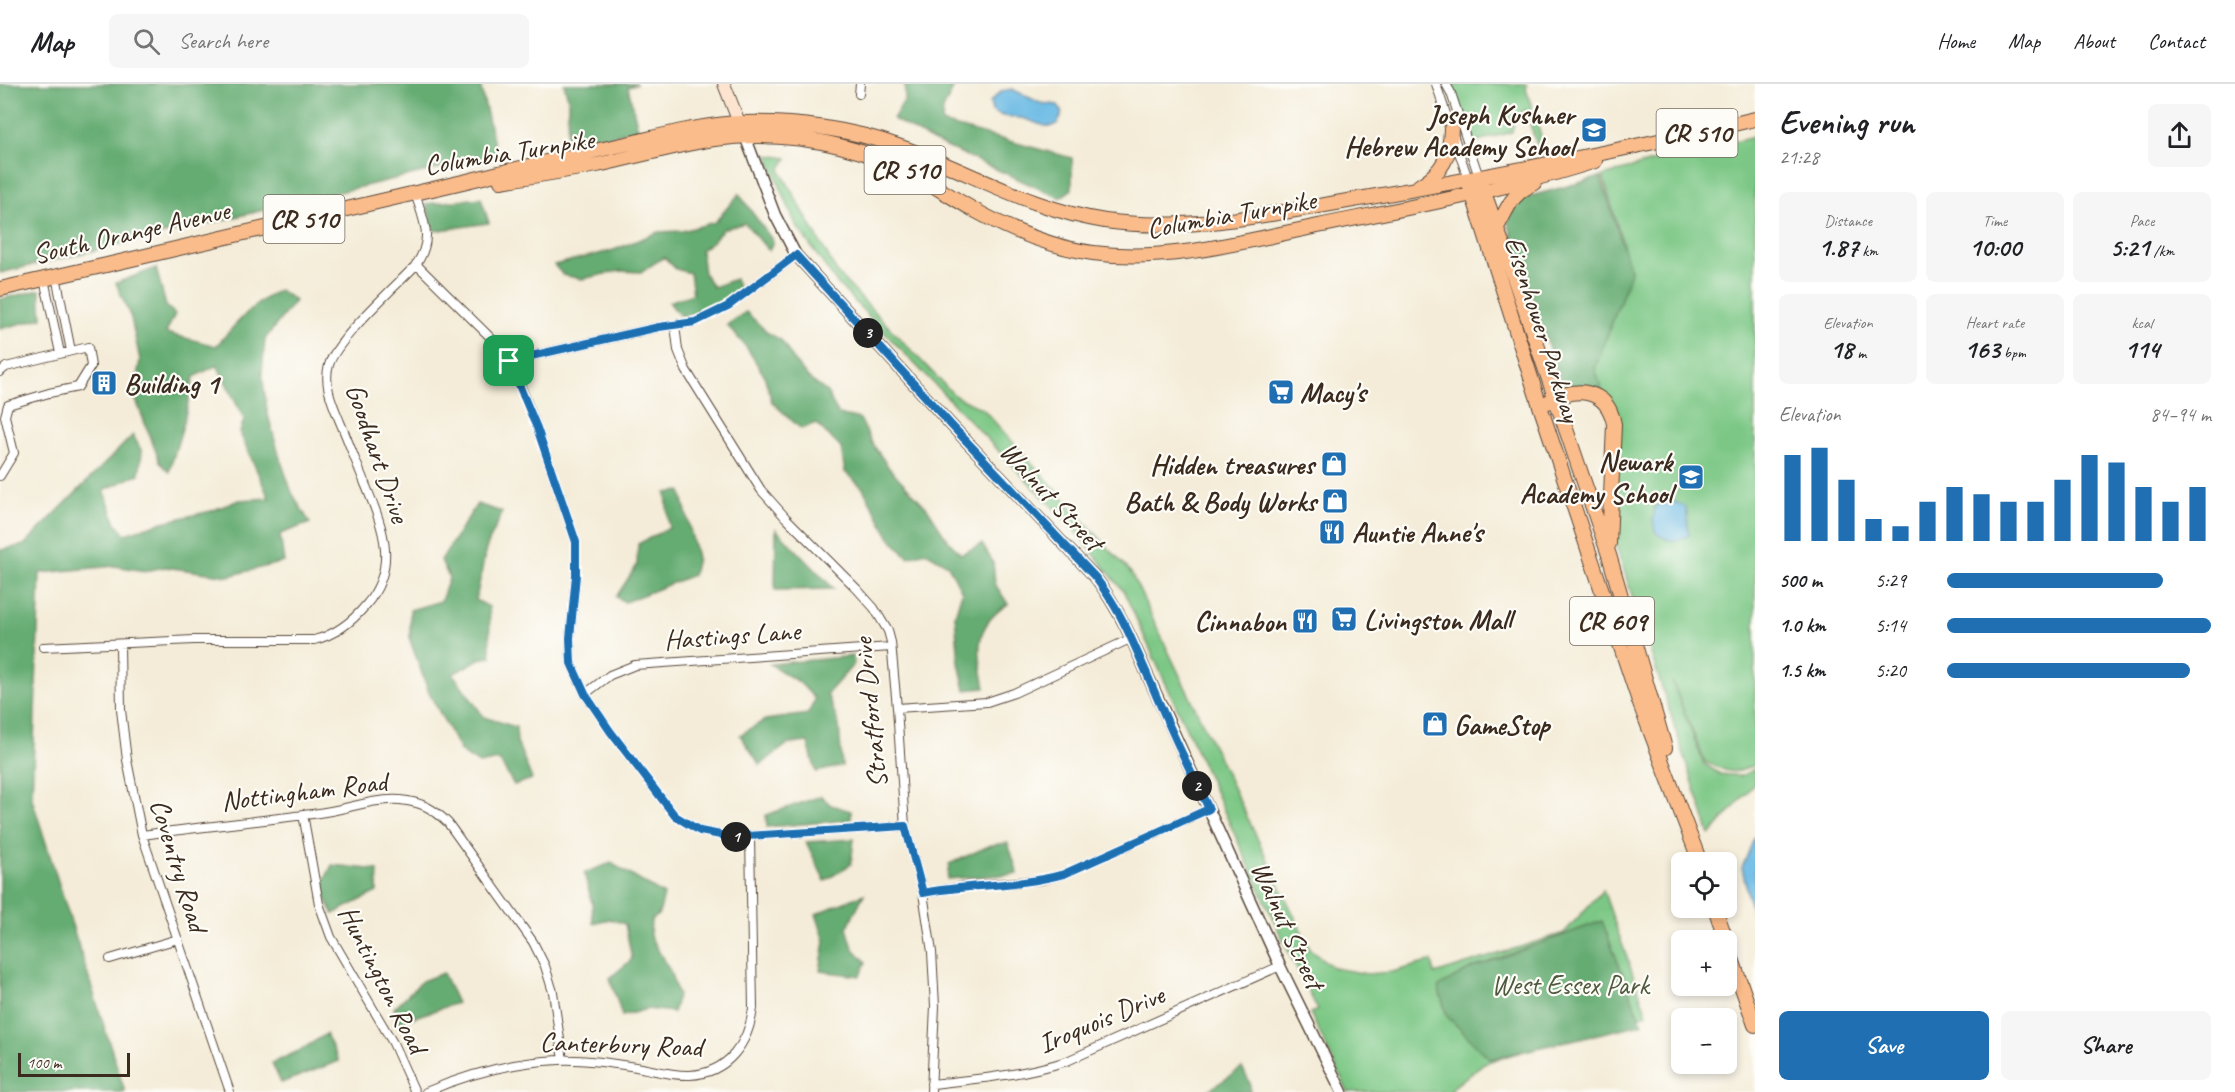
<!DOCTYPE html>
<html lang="en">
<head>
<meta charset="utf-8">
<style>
  body { margin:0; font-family:Caveat,sans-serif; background:#f6f6f6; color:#202124; height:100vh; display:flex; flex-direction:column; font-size:22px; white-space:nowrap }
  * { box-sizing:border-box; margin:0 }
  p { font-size:20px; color:#757577 }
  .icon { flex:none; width:33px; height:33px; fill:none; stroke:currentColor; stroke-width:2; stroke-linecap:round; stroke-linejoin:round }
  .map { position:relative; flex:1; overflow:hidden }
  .panel { display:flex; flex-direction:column; background:#fff; width:480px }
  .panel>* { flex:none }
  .buttons { position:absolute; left:1671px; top:768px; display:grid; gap:12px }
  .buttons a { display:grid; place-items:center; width:66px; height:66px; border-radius:9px; background:#fff; box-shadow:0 3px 9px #0003; font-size:30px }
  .scale { position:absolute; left:18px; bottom:15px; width:112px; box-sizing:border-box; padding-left:6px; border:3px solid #3b2a1e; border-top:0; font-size:16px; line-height:21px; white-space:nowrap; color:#3b2a1e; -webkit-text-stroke:4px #fdfcf7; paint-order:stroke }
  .pin { position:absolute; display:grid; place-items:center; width:51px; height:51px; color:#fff; margin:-26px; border-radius:12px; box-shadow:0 3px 9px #0006 }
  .km { position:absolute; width:30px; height:30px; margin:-15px; border-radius:50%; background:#222; color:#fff; font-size:16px; line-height:30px; text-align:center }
  .round { display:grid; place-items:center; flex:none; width:63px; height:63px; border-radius:9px; background:#f6f6f6 }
  .headline { display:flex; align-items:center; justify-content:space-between; height:102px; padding:0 24px }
  h1 { font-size:33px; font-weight:800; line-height:45px }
  .stats { display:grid; grid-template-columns:repeat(3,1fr); gap:9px; height:102px; padding:6px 24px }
  .stats div { display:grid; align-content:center; border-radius:9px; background:#f6f6f6; text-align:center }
  .stats b { font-size:26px; font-weight:800 }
  .stats small { font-size:16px; font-weight:400 }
  .stats p { font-size:16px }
  .chart { height:168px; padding:12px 24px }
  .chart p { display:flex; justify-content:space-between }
  .chart svg { width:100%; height:108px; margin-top:6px; stroke:#1f6fb2; stroke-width:6 }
  .button { display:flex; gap:12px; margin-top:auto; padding:12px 24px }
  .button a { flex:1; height:69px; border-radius:9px; background:#1f6fb2; color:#fff; font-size:24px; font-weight:800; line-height:69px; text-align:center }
  .button a+a { background:#f6f6f6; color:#202124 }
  ul { padding:0 24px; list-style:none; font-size:20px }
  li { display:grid; grid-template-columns:96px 72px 1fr; align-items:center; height:45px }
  li i { height:15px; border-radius:8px; background:#1f6fb2 }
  header { display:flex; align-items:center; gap:36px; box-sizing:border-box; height:84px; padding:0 30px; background:#fff; border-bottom:2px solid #e0e0e0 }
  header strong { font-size:28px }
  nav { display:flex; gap:33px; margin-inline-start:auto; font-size:21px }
  .search { width:420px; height:54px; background:#f6f6f6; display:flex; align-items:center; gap:15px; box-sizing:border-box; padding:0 21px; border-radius:9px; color:#757577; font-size:22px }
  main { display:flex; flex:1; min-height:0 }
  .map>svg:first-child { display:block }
  .green { fill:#7cc785; stroke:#5c7852; stroke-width:1.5 }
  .forest { fill:#65ac72; stroke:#506b48; stroke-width:1.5 }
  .water { fill:#69b9e4; stroke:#527281; stroke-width:1.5 }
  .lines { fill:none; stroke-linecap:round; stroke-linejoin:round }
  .minor-casing { stroke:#57473a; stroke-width:10 }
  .tertiary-casing { stroke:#57473a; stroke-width:13 }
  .secondary-casing { stroke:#57473a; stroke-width:14 }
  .primary-casing { stroke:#57473a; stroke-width:16 }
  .minor { stroke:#fff; stroke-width:8 }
  .tertiary { stroke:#fff; stroke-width:10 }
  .secondary { stroke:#fde4d1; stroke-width:12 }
  .primary { stroke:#fabc8b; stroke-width:14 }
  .route-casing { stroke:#fff; stroke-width:12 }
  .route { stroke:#1f6fb2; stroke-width:8 }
  .labels { text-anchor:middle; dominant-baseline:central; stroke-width:4.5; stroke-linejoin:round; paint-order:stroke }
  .shield { fill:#fdfcf7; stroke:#75695f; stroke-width:1.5 }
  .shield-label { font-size:27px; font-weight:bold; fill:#3b2a1e }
  .poi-label { font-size:28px; font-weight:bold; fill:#3b2a1e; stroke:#fdfcf7; text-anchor:end }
  .street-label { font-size:28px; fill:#3b2a1e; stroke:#fdfcf7 }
  .park-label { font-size:28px; fill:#4e593d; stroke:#fdfcf7 }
</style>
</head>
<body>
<header>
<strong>Map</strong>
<div class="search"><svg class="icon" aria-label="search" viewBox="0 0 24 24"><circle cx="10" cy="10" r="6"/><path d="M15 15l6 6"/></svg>Search here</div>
<nav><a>Home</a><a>Map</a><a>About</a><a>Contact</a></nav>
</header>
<main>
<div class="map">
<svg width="1755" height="1008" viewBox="0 0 1755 1008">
  <rect width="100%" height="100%" fill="#fdfcf7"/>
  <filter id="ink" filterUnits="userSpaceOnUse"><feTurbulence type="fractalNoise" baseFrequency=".0167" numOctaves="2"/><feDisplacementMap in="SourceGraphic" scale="12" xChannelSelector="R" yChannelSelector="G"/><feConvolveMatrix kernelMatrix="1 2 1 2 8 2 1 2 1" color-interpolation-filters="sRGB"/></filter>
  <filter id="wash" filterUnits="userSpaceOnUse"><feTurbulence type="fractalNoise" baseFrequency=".008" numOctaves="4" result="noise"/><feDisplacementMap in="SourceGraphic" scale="24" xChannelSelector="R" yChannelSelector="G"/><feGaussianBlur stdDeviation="1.35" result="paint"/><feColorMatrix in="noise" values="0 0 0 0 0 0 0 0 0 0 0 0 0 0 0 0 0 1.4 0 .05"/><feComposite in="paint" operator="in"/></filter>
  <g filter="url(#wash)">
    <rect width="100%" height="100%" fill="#f4ecd8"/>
    <path class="green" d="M1451 0H1527L1526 5 1544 62 1538 64 1525 26 1515 33 1512 48 1474 58Z
      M1755 53V681C1732 692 1728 688 1705 678L1672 597 1704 680 1720 690 1741 692 1755 685V699L1710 751 1616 462 1615 430 1620 341 1603 310 1595 284 1631 188 1603 92 1676 71Z
      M767 71 787 74 780 86 838 190 955 312 983 325 1131 489 1310 865 1334 884 1367 890 1392 888 1432 877 1435 890 1564 849 1603 806 1647 930 1484 979 1451 1005 1453 1008H1348L1310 929 1318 926 1287 865 1124 508 1073 444 836 198 796 141Z"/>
    <path class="forest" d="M0 0H480L497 73 457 80 0 189Z
      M564 0H637L628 3 638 45 567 63 568 14Z
      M905 0H955L943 26 942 39 1072 74V105L1060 114 933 57 893 35 905 15Z
      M1601 93 1631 188 1595 284 1603 310 1562 304 1508 139 1514 123 1527 113Z
      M739 110 773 157 769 167 745 139 723 145 713 157 701 166 704 189 713 203 735 195 740 207 699 231H679L669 218 693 210 690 189 676 185 664 173 641 188 619 187 582 195 563 191 554 181 614 166 658 148 682 147 715 138Z
      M481 114 489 139 434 147 426 120Z
      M156 184 166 222 175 230 166 249 216 262C237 239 251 220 280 206L295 217 265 255 262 289 267 327 279 371 292 409 310 439 280 450 284 478 228 492 165 483 145 487 115 482 40 489 32 715 125 1008H0V466L24 461 133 351 142 368 139 390 104 406 116 439 125 450 163 438 211 427 239 416 269 414 240 349 244 335 217 281 194 293 183 341 169 388 160 378 134 311 140 276 131 234 116 199Z
      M40 206 42 234 0 245V215Z
      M746 228 768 249 781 256 795 278 808 294 827 308 838 330 860 335 872 359 889 384 927 424 949 458 961 470 982 460 993 478 995 500 1008 520C972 543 978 567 985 604L965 606 959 579 955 531 962 508 948 481 926 468 908 473 890 454 862 403 845 388 841 364 816 339 801 345 772 318 764 291 747 264 727 241Z
      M681 407 697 474 693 491 625 518 616 513 637 481 638 460 669 444 666 409Z
      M477 420 502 428 486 465 476 516 489 523C491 541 488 556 491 573L479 575 453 590 484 633 516 643 517 658 532 695 514 701 499 676 479 680 461 668 429 609 410 556V526L441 517 449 494 441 476Z
      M776 445 834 505 775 506Z
      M853 572 854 580 827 610 839 641 842 682 816 688 808 658 788 660 760 681 740 651 765 636 808 630 815 615 800 599 770 580Z
      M821 712 831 721 851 727V736L767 743 766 731Z
      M854 755 851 780 825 797 806 758Z
      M1008 759 1018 790 947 795 949 780 991 761Z
      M611 779 664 811 659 830 651 836 650 852 670 887 678 911 673 928 647 925 622 932 610 894 632 875 625 840 610 835 593 839 592 819 584 789Z
      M332 781 378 786 377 808 333 830 321 803Z
      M864 810 847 844 853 864 866 878 860 892 820 887 825 857 816 830Z
      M1602 837 1642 940 1490 975 1447 932 1438 903 1472 884Z
      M443 889 457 919 397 939 394 924 422 897Z
      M326 950 339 977 281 999 272 979 301 966Z
      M1242 984 1250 999V1008H1206Z"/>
    <path class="water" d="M1012 5 1040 19 1058 21C1061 26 1063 30 1060 35 1054 50 1036 38 1025 35 1015 32 1000 34 992 27L990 18 1002 7Z
      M1675 418 1686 423 1689 451C1677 459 1665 457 1655 448L1653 436 1655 423 1661 419Z
      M1755 752V842L1742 784Z"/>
  </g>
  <g filter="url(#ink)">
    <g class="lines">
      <defs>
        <path id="minor" d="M1436 0 1468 95
          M1446 0 1451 9 1479 93
          M859 10 860 0
          M416 180 493 256 508 275 518 295 537 344 576 458V491L570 554 571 579 585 610 610 647 675 732 700 747 731 753 905 742
          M56 192 71 267
          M44 195 60 269
          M675 241 678 266 686 286 761 406 786 434 857 505 874 524 888 547 891 558 897 624 905 742 923 809 932 868 935 922 931 1008
          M509 277 659 243 695 238 728 222 796 171
          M0 288 6 283 88 263 91 282 78 303 49 309 8 321 5 332 14 369 0 392
          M120 560 121 626 127 676 142 751 230 1008
          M43 563 194 556H314C335 551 352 538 366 521 399 482 383 444 366 402 357 381 349 359 340 338 333 321 323 300 329 281 336 256 395 203 416 181 434 154 424 138 415 109
          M585 610 610 591 635 581 891 563
          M897 624 987 618 1014 609 1132 554
          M303 730 319 820 331 853 393 959 415 1008
          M142 751C201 743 260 737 319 729 346 726 373 714 400 716 421 718 433 724 448 739L533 858 545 882 553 908 563 976
          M923 809 967 802 1042 796 1064 790 1209 725
          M110 875 178 855
          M931 1000C978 995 1023 991 1067 977L1280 882
          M426 1008C468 990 513 978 559 976 585 975 610 979 636 983 654 986 672 992 690 991 728 989 749 959 753 924L750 752"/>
        <path id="tertiary" d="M745 52 775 131 796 171 953 343 1095 493C1118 523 1132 555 1147 590L1280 882 1342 1008"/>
        <path id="secondary" d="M724 0 742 46"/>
        <path id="primary" d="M501 97C533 92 565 87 597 81 636 73 674 61 714 55 770 47 829 55 881 75 915 88 945 110 976 127 1014 148 1051 163 1093 169 1170 179 1244 157 1318 142 1411 123 1505 106 1595 77
          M1481 100 1506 170 1609 471 1665 664
          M1419 102C1444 87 1450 72 1451 45
          M1470 102 1540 322 1640 620 1700 778
          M1496 145C1509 123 1509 112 1534 99
          M0 205C156 170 312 134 467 97 523 83 579 70 635 58 669 50 706 40 741 39 794 37 851 45 901 63 972 88 1029 125 1105 137 1192 149 1280 128 1365 114 1496 91 1626 66 1755 35
          M1548 318C1576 302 1607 304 1614 340L1609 460
          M1715 824 1726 856
          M1726 858 1755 941"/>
      </defs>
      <use href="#minor" class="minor-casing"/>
      <use href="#tertiary" class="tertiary-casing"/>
      <use href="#secondary" class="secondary-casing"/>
      <use href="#primary" class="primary-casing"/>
      <use href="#minor" class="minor"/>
      <use href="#tertiary" class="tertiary"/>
      <use href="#secondary" class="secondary"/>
      <use href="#primary" class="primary"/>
    </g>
  </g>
  <g class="lines" filter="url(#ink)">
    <defs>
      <path id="route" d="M796 171 953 343 1095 493C1121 527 1130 552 1147 590 1166 636 1187 681 1209 725L1064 790C1018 803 970 800 923 809L905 742 731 753 700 747 675 732 610 647 585 610 571 579 570 554 576 491V458L537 344 509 277 659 243 695 238 728 222Z"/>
    </defs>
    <use href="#route" class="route-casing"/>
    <use href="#route" class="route"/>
  </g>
  <defs>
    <symbol id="school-square" viewBox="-11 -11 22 22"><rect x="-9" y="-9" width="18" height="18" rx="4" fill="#1f6fb2" stroke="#fdfcf7"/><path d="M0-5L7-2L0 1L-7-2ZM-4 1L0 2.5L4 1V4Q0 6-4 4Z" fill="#fff"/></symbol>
    <symbol id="building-square" viewBox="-11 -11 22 22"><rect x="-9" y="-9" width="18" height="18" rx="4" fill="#1f6fb2" stroke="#fdfcf7"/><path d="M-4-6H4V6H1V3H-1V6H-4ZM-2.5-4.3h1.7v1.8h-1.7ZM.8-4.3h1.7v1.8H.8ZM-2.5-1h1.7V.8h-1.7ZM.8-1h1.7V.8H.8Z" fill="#fff"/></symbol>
    <symbol id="supermarket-square" viewBox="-11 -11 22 22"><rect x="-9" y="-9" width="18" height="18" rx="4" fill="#1f6fb2" stroke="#fdfcf7"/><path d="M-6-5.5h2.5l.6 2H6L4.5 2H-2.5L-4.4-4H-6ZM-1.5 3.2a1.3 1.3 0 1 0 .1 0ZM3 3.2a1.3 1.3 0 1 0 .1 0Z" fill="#fff"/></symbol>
    <symbol id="shop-square" viewBox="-11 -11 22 22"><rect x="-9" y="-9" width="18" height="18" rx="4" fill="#1f6fb2" stroke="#fdfcf7"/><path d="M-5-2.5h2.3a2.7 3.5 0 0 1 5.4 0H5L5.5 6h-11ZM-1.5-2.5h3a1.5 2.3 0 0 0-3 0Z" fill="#fff"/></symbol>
    <symbol id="restaurant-square" viewBox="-11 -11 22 22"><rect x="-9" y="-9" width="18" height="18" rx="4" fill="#1f6fb2" stroke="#fdfcf7"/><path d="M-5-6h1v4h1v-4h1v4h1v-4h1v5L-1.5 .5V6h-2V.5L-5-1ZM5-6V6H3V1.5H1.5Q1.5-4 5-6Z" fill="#fff"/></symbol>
  </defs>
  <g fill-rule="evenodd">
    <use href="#school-square" x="1579" y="31" width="30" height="30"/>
    <use href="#building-square" x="89" y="284" width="30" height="30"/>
    <use href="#supermarket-square" x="1266" y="293" width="30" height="30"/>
    <use href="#shop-square" x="1319" y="365" width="30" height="30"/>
    <use href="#school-square" x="1676" y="378" width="30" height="30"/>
    <use href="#shop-square" x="1320" y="402" width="30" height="30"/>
    <use href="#restaurant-square" x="1317" y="433" width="30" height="30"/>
    <use href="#supermarket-square" x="1329" y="520" width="30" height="30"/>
    <use href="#restaurant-square" x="1290" y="522" width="30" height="30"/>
    <use href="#shop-square" x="1420" y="625" width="30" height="30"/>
  </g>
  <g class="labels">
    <g class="shield">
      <rect x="1656.5" y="25" width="81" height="48" rx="4.5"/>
      <rect x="864.5" y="62" width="81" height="48" rx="4.5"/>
      <rect x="263.5" y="111" width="81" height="48" rx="4.5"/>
      <rect x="1570" y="513" width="84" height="48" rx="4.5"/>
    </g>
    <g class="shield-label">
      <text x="1697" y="49">CR 510</text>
      <text x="905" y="86">CR 510</text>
      <text x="304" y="135">CR 510</text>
      <text x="1612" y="537">CR 609</text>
    </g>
    <g class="poi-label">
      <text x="1574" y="30">Joseph Kushner<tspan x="1574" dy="32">Hebrew Academy School</tspan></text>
      <text x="124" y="299" text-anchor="start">Building 1</text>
      <text x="1300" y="308" text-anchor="start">Macy's</text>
      <text x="1672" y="377">Newark<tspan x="1672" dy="32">Academy School</tspan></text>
      <text x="1314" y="380">Hidden treasures</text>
      <text x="1316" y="417">Bath &amp; Body Works</text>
      <text x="1352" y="448" text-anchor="start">Auntie Anne's</text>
      <text x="1364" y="535" text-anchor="start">Livingston Mall</text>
      <text x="1286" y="537">Cinnabon</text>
      <text x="1454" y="640" text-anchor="start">GameStop</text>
    </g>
    <g class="street-label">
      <text transform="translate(509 68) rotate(-9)">Columbia Turnpike</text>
      <text transform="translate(1231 130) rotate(-10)">Columbia Turnpike</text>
      <text transform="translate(131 148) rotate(-13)">South Orange Avenue</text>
      <text transform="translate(1543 245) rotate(72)">Eisenhower Parkway</text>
      <text transform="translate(378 369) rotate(71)">Goodhart Drive</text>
      <text transform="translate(1052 412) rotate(47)">Walnut Street</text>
      <text transform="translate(732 551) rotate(-4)">Hastings Lane</text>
      <text transform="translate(870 629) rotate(-96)">Stratford Drive</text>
      <text transform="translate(304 707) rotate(-7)">Nottingham Road</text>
      <text transform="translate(179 781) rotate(73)">Coventry Road</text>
      <text transform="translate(1288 841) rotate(65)">Walnut Street</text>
      <text transform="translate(383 895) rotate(63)">Huntington Road</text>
      <text transform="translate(1101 935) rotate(-23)">Iroquois Drive</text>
      <text transform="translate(621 960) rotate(2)">Canterbury Road</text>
    </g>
    <g class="park-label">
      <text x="1570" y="900">West Essex Park</text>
    </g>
  </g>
</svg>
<div class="buttons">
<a><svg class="icon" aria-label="locate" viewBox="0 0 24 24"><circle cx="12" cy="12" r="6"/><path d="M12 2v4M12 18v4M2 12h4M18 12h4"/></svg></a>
<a>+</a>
<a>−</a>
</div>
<div class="scale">100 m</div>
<div class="pin" style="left:509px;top:277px;background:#1e9e55"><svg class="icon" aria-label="arrive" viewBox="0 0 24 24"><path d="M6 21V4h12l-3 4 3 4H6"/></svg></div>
<b class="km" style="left:736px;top:753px">1</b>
<b class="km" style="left:1197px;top:702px">2</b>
<b class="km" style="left:868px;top:249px">3</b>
</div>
<section class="panel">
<div class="headline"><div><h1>Evening run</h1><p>21:28</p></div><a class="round"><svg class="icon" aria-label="share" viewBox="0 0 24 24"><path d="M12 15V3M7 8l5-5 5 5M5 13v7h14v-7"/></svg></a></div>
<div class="stats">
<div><p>Distance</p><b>1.87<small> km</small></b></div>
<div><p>Time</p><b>10:00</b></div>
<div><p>Pace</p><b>5:21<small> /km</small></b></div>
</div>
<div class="stats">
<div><p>Elevation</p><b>18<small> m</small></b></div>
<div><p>Heart rate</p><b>163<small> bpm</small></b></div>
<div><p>kcal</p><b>114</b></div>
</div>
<div class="chart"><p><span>Elevation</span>84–94 m</p>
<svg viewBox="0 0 160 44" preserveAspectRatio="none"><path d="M5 44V9M15 44V6M25 44V19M35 44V35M45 44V38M55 44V28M65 44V22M75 44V25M85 44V28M95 44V28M105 44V19M115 44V9M125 44V12M135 44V22M145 44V28M155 44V22"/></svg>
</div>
<ul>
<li><b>500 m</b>5:29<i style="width:82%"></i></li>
<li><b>1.0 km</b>5:14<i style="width:100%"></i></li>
<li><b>1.5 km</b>5:20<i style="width:92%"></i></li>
</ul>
<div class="button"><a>Save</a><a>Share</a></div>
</section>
</main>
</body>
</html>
